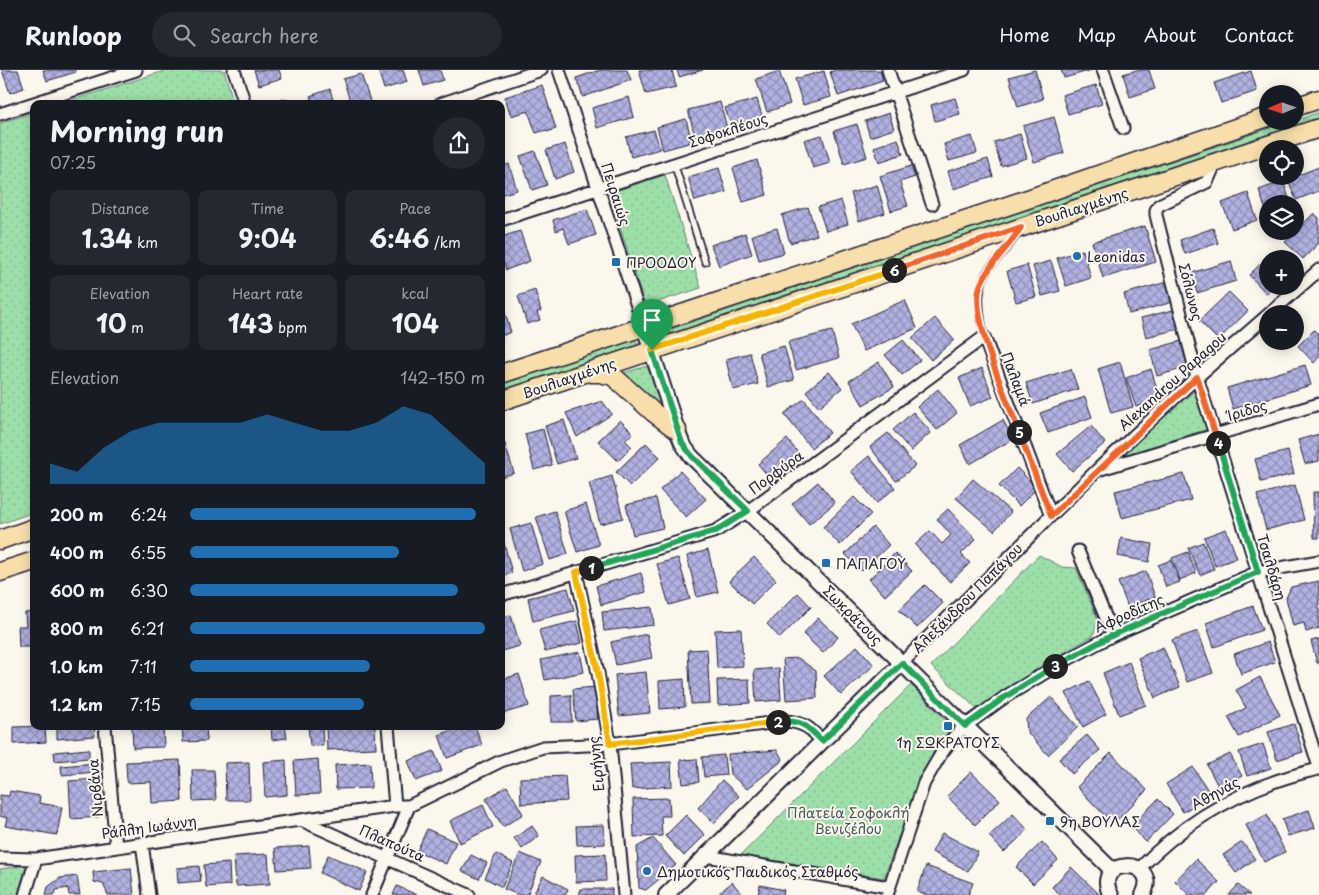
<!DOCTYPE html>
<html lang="en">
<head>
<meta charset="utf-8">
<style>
  body { margin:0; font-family:"Playpen Sans",sans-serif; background:#242831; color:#f1f3f6; height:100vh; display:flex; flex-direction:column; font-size:19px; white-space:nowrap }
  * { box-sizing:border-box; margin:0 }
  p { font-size:16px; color:#9ea1a6 }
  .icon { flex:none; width:28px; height:28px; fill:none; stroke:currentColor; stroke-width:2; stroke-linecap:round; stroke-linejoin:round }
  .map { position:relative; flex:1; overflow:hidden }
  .details { position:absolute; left:30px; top:30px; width:475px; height:630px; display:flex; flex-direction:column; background:#171b24; border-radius:10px; box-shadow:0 2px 12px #0003 }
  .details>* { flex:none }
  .needle { width:32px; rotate:268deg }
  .fabs { position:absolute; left:1259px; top:15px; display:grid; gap:10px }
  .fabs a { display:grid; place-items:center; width:45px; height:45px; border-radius:50%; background:#171b24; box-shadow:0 2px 12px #0003; font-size:25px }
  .pin { position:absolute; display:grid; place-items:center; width:42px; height:42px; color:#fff; margin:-51px -21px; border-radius:50% 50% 50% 0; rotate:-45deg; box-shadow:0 0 5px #0007 }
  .pin .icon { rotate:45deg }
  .km { position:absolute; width:25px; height:25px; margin:-12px; border-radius:50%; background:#222; color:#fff; font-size:14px; line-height:25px; text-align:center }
  .round { display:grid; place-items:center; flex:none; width:52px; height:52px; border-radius:26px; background:#242831 }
  .summary { display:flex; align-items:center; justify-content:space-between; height:85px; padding:0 20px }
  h1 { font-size:28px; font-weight:700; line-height:38px }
  .metrics { display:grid; grid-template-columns:repeat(3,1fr); gap:8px; height:85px; padding:5px 20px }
  .metrics div { display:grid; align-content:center; border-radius:10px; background:#242831; text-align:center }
  .metrics b { font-size:25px; font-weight:700 }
  .metrics small { font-size:14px; font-weight:400 }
  .metrics p { font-size:14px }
  .chart { height:140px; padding:10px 20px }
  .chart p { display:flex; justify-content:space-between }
  .chart svg { width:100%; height:90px; margin-top:5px; fill:#1f6fb2; opacity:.7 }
  ul { padding:0 20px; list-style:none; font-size:16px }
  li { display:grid; grid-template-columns:80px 60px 1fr; align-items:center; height:38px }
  li i { height:12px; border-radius:6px; background:#1f6fb2 }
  header { display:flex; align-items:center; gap:30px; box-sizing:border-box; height:70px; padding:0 25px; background:#171b24; border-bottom:1px solid #363941 }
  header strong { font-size:24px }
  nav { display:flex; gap:28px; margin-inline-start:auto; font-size:18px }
  .search { width:350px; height:45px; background:#242831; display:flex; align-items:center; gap:12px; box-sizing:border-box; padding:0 18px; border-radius:28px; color:#9ea1a6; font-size:19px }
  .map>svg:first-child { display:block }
  .green { fill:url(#green-dots); stroke:#608072 }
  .forest { fill:url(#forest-crowns); stroke:#608072 }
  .building { fill:url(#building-cross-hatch); stroke:#22223b }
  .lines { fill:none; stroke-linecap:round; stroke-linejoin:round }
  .service-casing { stroke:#22223b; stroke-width:9 }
  .minor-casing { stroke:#22223b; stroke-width:15 }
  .tertiary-casing { stroke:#22223b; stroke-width:18 }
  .primary-casing { stroke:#22223b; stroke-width:21 }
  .service { stroke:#fbf7ec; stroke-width:5.5 }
  .minor { stroke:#fbf7ec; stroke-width:11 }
  .tertiary { stroke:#fbf7ec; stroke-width:14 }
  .primary { stroke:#f8deab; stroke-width:18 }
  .split-1-casing { stroke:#fff; stroke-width:10 }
  .split-2-casing { stroke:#fff; stroke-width:10 }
  .split-3-casing { stroke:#fff; stroke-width:10 }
  .split-4-casing { stroke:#fff; stroke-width:10 }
  .split-5-casing { stroke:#fff; stroke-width:10 }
  .split-6-casing { stroke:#fff; stroke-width:10 }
  .split-7-casing { stroke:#fff; stroke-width:10 }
  .split-1 { stroke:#22a559; stroke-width:6 }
  .split-2 { stroke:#f5b400; stroke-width:6 }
  .split-3 { stroke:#22a559; stroke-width:6 }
  .split-4 { stroke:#22a559; stroke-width:6 }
  .split-5 { stroke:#f0652b; stroke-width:6 }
  .split-6 { stroke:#f0652b; stroke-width:6 }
  .split-7 { stroke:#f5b400; stroke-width:6 }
  .poi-dot { fill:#1f6fb2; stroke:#fbf7ec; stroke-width:2 }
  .labels { text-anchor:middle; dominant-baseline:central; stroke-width:4; stroke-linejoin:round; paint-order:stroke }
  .street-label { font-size:14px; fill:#22223b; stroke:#fbf7ec }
  .poi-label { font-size:14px; fill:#22223b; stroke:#fbf7ec; text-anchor:start }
  .park-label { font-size:14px; fill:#475b5c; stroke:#fbf7ec }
</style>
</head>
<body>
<header>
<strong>Runloop</strong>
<div class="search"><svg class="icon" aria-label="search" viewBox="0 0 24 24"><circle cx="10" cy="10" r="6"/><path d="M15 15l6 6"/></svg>Search here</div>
<nav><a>Home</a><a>Map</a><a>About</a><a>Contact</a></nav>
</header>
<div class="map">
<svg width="1319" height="825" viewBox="0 0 1319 825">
  <defs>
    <pattern id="green-dots" width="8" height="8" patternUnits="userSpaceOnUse" patternTransform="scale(1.25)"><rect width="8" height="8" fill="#9ddfa9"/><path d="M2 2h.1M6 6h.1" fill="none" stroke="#87bf92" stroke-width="1.8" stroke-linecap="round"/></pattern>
    <pattern id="forest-crowns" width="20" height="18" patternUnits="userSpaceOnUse" patternTransform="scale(1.25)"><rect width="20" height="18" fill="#9ddfa9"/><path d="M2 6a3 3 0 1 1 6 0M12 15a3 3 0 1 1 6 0" fill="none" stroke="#87bf92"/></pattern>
    <pattern id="building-cross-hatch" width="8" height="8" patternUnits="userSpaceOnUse" patternTransform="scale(1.25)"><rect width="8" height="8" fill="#b1b1e2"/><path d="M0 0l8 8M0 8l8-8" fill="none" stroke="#9090b8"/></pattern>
  </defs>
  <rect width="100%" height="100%" fill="#fbf7ec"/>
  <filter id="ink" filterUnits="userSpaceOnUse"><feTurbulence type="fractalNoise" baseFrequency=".02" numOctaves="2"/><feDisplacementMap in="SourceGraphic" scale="10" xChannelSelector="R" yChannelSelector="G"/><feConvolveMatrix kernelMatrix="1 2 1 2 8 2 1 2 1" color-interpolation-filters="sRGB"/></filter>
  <g filter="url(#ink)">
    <path class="green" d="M167 0H224L234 34H60Z
      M34 42V442L0 454V53Z
      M665 105 701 218 645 236 609 123Z
      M647 296 660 331 655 333 623 303Z
      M1197 319 1208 359 1127 384 1123 379Z
      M1039 485 1062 497 1076 498 1098 550 1093 566C1052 588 1016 614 980 642L931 596Z
      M911 615 951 656C923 707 902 752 884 808L740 786Z
      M27 795 18 825H0V799Z"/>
    <path class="forest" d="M1319 42V48L669 264 668 260 1291 51H1295Z
      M634 270 639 273 629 280 501 322V314Z"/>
    <path class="building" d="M2 0H18L24 18 10 23Z
      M43 0H75L76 2 47 11Z
      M254 0H279L282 8 259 15Z
      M378 0H403L407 12 384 19Z
      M419 0H440L443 10 424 16Z
      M600 0H627L631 10 583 27 576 8Z
      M639 0H672L676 17 646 24Z
      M677 0H703L679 7Z
      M836 0H880L883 11 838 26 830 2Z
      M1035 0 1043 29 1018 37 1009 7Z
      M1061 0H1092L1064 8Z
      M1137 0H1149L1155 19 1130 27 1123 4Z
      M779 1 790 34 767 42 756 9Z
      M824 1 831 27 803 35 795 9Z
      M1251 1 1257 21 1221 33 1214 13Z
      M361 4 371 34H351L343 9Z
      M542 15 556 59 547 62 546 60 536 63 528 41 511 46 505 27Z
      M1096 15 1102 34 1068 44 1062 25Z
      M330 19 334 34H313L310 26Z
      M629 27 634 47 597 58 592 38Z
      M286 28 288 34H269Z
      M955 28 960 44 935 51 931 35Z
      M757 29 763 49 732 59 725 38Z
      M720 32 728 62 696 70 688 40Z
      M889 43 894 59 870 67 865 51Z
      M1054 47 1064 83 1034 92 1023 56Z
      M686 49 692 72 663 80 657 57Z
      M857 54 867 87 844 94 834 61Z
      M654 60 660 79 631 87 626 67Z
      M1020 64 1027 88 1001 96 994 72Z
      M822 65 830 93 813 98 804 70Z
      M972 66 977 83 949 91 944 74Z
      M898 69 903 84 879 92 874 77Z
      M565 74 574 102 555 109 546 80Z
      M535 81 547 115 532 120 520 86Z
      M988 89 993 107 953 119 948 101Z
      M757 90 767 125 743 132 733 98Z
      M509 94 517 120 503 124 501 118V97Z
      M911 96 915 107 900 112 908 136 891 141 880 106Z
      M1319 97V121L1296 130 1288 109Z
      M719 98 726 122 695 131 688 107Z
      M1283 111 1291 134H1268L1267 144 1259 120Z
      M877 115 885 143 859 151 851 123Z
      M1248 123 1257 150 1232 159 1222 133Z
      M841 130 848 154 826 161 818 137Z
      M808 137 817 165 790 173 782 145Z
      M587 139 596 165 569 174 563 158 556 161 553 150Z
      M1314 143 1319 148V173L1303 189 1285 172Z
      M1145 156 1156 192 1103 208 1092 172Z
      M777 158 784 183 759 190 752 165Z
      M1213 158 1218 173 1185 184 1180 170Z
      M520 161 530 191 506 200 501 186V167Z
      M745 163 752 184 719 196 711 175Z
      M1083 180 1091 208 1066 216 1057 188Z
      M1269 186 1272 189H1268V216H1275L1267 224 1249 205Z
      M1051 191 1060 221 1042 226 1033 196Z
      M1231 191 1236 211 1197 223 1191 203Z
      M1027 195 1036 227 1016 232 1007 201Z
      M1167 212 1173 232 1129 244 1124 224Z
      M535 220 541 241 537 242 540 250 527 254 518 226Z
      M1229 222 1248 241 1218 270 1199 251Z
      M905 230 917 258 864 281 851 254Z
      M501 231 511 262 501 266Z
      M1173 240 1179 259 1146 267 1141 248Z
      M935 248 954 270 931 290 912 268Z
      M1314 260 1319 265V287L1314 293 1298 276Z
      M832 261 839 288 796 300 788 272Z
      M903 270 920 290 902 305 885 285Z
      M1181 271 1188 297 1157 306 1150 280Z
      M784 276 794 310 768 317 759 283Z
      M750 283 758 314 733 320 726 289Z
      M879 292 894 317 863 335 849 311Z
      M1120 292 1133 337 1111 343 1098 299Z
      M1305 295 1311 315 1233 339 1227 318Z
      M982 298 993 327 970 336 959 308Z
      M1071 299 1078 319 1033 334 1026 313Z
      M1151 299 1160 329 1136 337 1126 308Z
      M829 302 842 318 819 337 806 321Z
      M938 319 957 343 937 360 917 337Z
      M1085 327 1092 347 1048 363 1040 343Z
      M804 329 830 363 811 378 784 344Z
      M602 331 612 344 577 367 566 343Z
      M913 342 931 362 911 381 893 360Z
      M564 350 576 388 557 394 545 356Z
      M620 350 633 363 625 370 632 377 618 391 598 371Z
      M1003 350 1013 369 970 394 960 375Z
      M1091 356 1105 373 1072 401 1057 384Z
      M543 359 552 395 534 400 525 364Z
      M888 363 915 396 896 411 870 377Z
      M1319 364V391L1305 394 1298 370Z
      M787 369 803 389 774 413 758 394Z
      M504 371 514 403 501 407V372Z
      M646 373 660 387 630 416 616 402Z
      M1288 381 1294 404 1261 412 1255 389Z
      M869 386 895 418 877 433 851 401Z
      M1017 398 1037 418 1019 436 999 416Z
      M680 401 706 429 686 447 660 420Z
      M1184 404 1191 430 1122 448 1115 421Z
      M612 406 623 448 600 454 589 413Z
      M973 409 1011 442 994 461 956 428Z
      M818 412 835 433 809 454 792 434Z
      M1295 415 1304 450 1266 460 1257 425Z
      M1313 422H1319V468H1314Z
      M854 427 871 444 840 475 823 457Z
      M656 428 663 458 633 465 626 435Z
      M586 434 599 475 577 482 564 441Z
      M948 439 976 469 961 484 970 493 950 512 915 475 930 461 942 474 951 465 937 449Z
      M555 441 568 484 550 490 536 447Z
      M531 453 543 494 522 501 510 459Z
      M873 457 889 475 862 501 845 484Z
      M1226 459 1237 488 1215 496 1204 467Z
      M501 462 512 503 501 506Z
      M1121 468 1152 474 1149 492 1118 486Z
      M1203 472 1214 499 1200 505 1188 478Z
      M708 480 718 522 697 527 687 486Z
      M1188 482 1196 503 1180 510 1172 488Z
      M895 483 912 501 885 526 869 509Z
      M754 487 776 510 752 534 729 511Z
      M678 488 690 529 669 535 657 494Z
      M1171 490 1180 512 1166 517 1158 495Z
      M1146 501 1155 527 1128 537 1118 512Z
      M641 503 646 522 601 535 596 516Z
      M1319 511V558L1306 562 1304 553 1293 556 1286 528 1291 517Z
      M925 515 943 533 917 558 899 540Z
      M568 518 574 541 533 551 528 528Z
      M798 523 811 537 780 568 767 554Z
      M33 532H34V577H19L18 556H26L25 543 33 542Z
      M1253 536 1262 560 1214 577 1206 553Z
      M652 537 654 555 604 561 602 542Z
      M511 545 520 576 501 581V547Z
      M818 548 838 567 823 583 803 564Z
      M577 551 582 573 545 582 539 560Z
      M741 559 743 596 717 598 715 560Z
      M1198 561 1213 603 1187 612 1172 570Z
      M647 564 652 588 616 595 611 572Z
      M1319 569V593H1317L1311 571Z
      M1268 572 1275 592 1241 604 1234 584Z
      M857 576 874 595 841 625 824 606Z
      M1163 577 1180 617 1155 628 1138 588Z
      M707 579 710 633 691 634 688 580Z
      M580 582 584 602 545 610 541 590Z
      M798 588 816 601 817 628 786 630 783 589Z
      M1129 592 1146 635 1119 645 1103 603Z
      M779 598 781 630 756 632 754 600Z
      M646 602 650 643 619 646 615 605Z
      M519 604 529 636 501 644V610Z
      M1260 607 1280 645 1239 667 1228 647 1246 638 1236 620Z
      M684 609 685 637 660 639 659 611Z
      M749 609 750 633 718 635 717 610Z
      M1089 611 1106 644 1083 657 1066 623Z
      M595 617 598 649 576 651 573 619Z
      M571 625 572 652H551V626Z
      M1051 627 1078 657 1048 685 1027 662 1026 649Z
      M1294 654 1303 682 1277 690 1268 662Z
      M45 656 46 672 14 674V657Z
      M57 656H94L95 666 57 669Z
      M132 656H163L164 677 133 678Z
      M182 656H206L207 671 183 672Z
      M271 656H285L287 668 272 670Z
      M308 656H322L323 675 310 676Z
      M375 656 376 678 327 680 326 657Z
      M462 656H475L482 675 447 688 439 665Z
      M1087 665 1100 680 1072 704 1059 689Z
      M1263 674 1271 698 1247 706 1239 682Z
      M89 679V688L55 691 54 682Z
      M777 680 783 690 747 719 730 704 728 684Z
      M434 681 442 701 416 711 408 691Z
      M1111 683 1147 720 1113 754 1077 717Z
      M1230 684 1242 706 1219 718 1207 695Z
      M724 685 726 705 704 707 702 687Z
      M318 689 320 724 296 725 294 691Z
      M697 689 699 712 683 714 680 690Z
      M180 690 182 731 152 733 151 712 127 713 126 692Z
      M286 690 287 725 265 727 263 692Z
      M249 692 250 730H226L225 693Z
      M671 692 672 716 632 719 630 694Z
      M95 693 96 702 62 705 61 696Z
      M370 693 371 718 336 719 335 695Z
      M1193 697 1211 725 1183 742 1166 714Z
      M192 700H214L216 730 193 731Z
      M971 702 1000 730 975 755 947 726Z
      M565 706 567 731 521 734 520 708Z
      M96 709 99 747 71 749 69 711Z
      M722 710 739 726 714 753 698 738Z
      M507 716 523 744 503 757 486 729Z
      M10 721 40 726 39 733 62 737 57 765 5 756 7 748 0 746V725L9 726Z
      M669 728 670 746H661L662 766 634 767 633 729Z
      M1158 729 1173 744 1146 772 1131 756Z
      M483 735 493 757 460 773 450 751Z
      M1309 740 1315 758 1288 766 1282 749Z
      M1013 744 1028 760 1004 782 989 766Z
      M686 745 705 765 684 786 665 766Z
      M1267 745 1285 782 1264 792 1246 755Z
      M604 755 605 774 577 775 576 756Z
      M532 756 539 766 522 779 514 768Z
      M427 759 456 772 446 794 417 781Z
      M942 763 978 782 968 801 932 782Z
      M653 768 676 795 646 820 639 818 637 777Z
      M1042 772 1058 790 1033 814 1016 797Z
      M1242 772 1255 789 1236 803 1223 785Z
      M309 776 311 798 277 800 275 778Z
      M520 783 541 792 527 825H519L504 819Z
      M268 784 270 814 236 816 234 786Z
      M496 784 513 793 502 817 485 808Z
      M605 784 606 811 576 812 575 785Z
      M328 785 367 802 359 821 320 803Z
      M471 785 487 793 479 809 462 801Z
      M1196 789 1219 812 1207 825H1189L1175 811Z
      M229 793 230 815 206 817 204 795Z
      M199 796 201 811 178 813 177 798Z
      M926 796 973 813 968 825H926L917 822Z
      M1071 797 1100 825H1060L1052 817Z
      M131 798 134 825H108L103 814 94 812 93 802Z
      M77 806 80 825H69L68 818 56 820 55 825H46L48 817 60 808Z
      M543 806 568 819 565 825H533Z
      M732 812 743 825H717Z
      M760 815 784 820 783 825H758Z
      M1238 815 1250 825H1229Z
      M397 816 417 825H393Z
      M581 819H612V825H579Z"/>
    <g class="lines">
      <defs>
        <path id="service" d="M674 93 705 192
          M984 267C980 241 974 218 991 196 1000 185 1011 175 1018 162"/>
        <path id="minor" d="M234 0 245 34
          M559 0 644 257
          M888 0 932 134
          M1103 0 1123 58
          M440 34 541 0
          M0 44 136 0
          M1216 92 1207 112 1159 135 1156 140V145L1197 307 1319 697
          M501 150 964 0
          M1269 244 1319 200
          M1101 399 1319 334
          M1078 481 1113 565
          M576 502 598 603 610 674 624 825
          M501 525 716 461 748 441 984 267 1051 446
          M902 593 1097 400 1197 307 1268 245
          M105 656 116 777
          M388 656 395 736
          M303 751 469 825
          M142 773 149 825
          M706 786 889 817
          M0 788 36 789 395 736H409L501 691 543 677 610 674 786 651C805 653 810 658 822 671
          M1139 799C1188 748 1250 714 1319 699
          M25 825 36 789
          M372 825 409 736
          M887 825 924 713 941 684 952 669 965 656 1005 627 1061 593 1113 565 1258 502 1319 491"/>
        <path id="tertiary" d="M644 257 677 360 682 373 691 386 1113 801
          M666 825 902 593
          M1111 825C1090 787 1163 786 1143 825"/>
        <path id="primary" d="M1295 37 1319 29
          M591 303H600L613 306 653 342 677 360
          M501 304 1016 133 1268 47
          M501 331 1319 58
          M0 470 34 458
          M0 502 34 491"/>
      </defs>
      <use href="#service" class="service-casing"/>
      <use href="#minor" class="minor-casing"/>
      <use href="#tertiary" class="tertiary-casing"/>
      <use href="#primary" class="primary-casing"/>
      <use href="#service" class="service"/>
      <use href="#minor" class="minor"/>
      <use href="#tertiary" class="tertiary"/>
      <use href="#primary" class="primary"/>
    </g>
  </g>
  <g class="lines" filter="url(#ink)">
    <defs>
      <path id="split-1" d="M591 498 716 461 748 441 692 386 682 373 652 280"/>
      <path id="split-2" d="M591 498 576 502 598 603 610 674 778 652"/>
      <path id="split-3" d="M778 652C800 649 808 656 822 671L902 593 965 656 1005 627 1055 596"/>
      <path id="split-4" d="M1055 596 1113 565 1258 502 1218 373"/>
      <path id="split-5" d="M1019 362 1051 446 1197 307 1218 373"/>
      <path id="split-6" d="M894 200 1021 157C1009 178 989 193 980 216 969 246 1008 331 1019 362"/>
      <path id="split-7" d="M652 280 894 200"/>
    </defs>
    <use href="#split-1" class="split-1-casing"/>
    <use href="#split-2" class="split-2-casing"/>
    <use href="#split-3" class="split-3-casing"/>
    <use href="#split-4" class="split-4-casing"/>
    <use href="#split-5" class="split-5-casing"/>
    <use href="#split-6" class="split-6-casing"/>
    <use href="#split-7" class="split-7-casing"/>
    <use href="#split-1" class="split-1"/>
    <use href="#split-2" class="split-2"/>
    <use href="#split-3" class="split-3"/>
    <use href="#split-4" class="split-4"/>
    <use href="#split-5" class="split-5"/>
    <use href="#split-6" class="split-6"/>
    <use href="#split-7" class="split-7"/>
  </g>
  <g class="poi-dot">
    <circle cx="1077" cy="186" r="5"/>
    <rect x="611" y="187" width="10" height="10" rx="2.5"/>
    <rect x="821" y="488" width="10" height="10" rx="2.5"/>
    <rect x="943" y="651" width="10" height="10" rx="2.5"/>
    <rect x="1045" y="746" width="10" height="10" rx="2.5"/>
    <circle cx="647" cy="801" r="5"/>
  </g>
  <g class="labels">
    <g class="street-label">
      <text transform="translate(728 60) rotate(-18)">Σοφοκλέους</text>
      <text transform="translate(616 124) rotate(72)">Πειραιώς</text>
      <text transform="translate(1081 137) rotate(-18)">Βουλιαγμένης</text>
      <text transform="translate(1191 222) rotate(76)">Σόλωνος</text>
      <text transform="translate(569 308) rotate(-19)">Βουλιαγμένης</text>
      <text transform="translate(1016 309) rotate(69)">Παλαμά</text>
      <text transform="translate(1172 311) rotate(-42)">Alexandrou Papagou</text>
      <text transform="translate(1247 340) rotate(-17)">Ίριδος</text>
      <text transform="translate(776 402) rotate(-36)">Πορφύρα</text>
      <text transform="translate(1272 497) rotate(73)">Τσαλδάρη</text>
      <text transform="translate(967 528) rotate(-45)">Αλεξάνδρου Παπάγου</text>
      <text transform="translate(1129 543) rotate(-24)">Αφροδίτης</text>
      <text transform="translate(853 545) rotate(45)">Σωκράτους</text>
      <text transform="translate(596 694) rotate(-96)">Ειρήνης</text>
      <text transform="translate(95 718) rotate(-95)">Νιρβάνα</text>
      <text transform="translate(1215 723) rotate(-29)">Αθηνάς</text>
      <text transform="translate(149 757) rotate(-8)">Ράλλη Ιωάννη</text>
      <text transform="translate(392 773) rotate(24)">Πλαπούτα</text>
    </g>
    <g class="poi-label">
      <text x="1087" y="186">Leonidas</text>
      <text x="626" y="192">ΠΡΟΟΔΟΥ</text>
      <text x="836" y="493">ΠΑΠΑΓΟΥ</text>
      <text x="948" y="672" text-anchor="middle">1η ΣΩΚΡΑΤΟΥΣ</text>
      <text x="1060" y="751">9η ΒΟΥΛΑΣ</text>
      <text x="657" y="801">Δημοτικός Παιδικός Σταθμός</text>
    </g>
    <g class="park-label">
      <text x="848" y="742">Πλατεία Σοφοκλή<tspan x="848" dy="16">Βενιζέλου</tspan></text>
    </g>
  </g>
</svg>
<div class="fabs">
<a><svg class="needle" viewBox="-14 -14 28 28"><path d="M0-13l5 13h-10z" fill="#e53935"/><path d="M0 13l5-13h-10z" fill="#9ea1a6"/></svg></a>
<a><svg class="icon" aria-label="locate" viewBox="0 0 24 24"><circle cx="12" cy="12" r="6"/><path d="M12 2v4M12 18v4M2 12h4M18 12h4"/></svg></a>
<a><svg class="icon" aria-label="layers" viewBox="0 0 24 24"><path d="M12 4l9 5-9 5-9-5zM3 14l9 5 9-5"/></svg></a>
<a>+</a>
<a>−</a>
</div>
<div class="pin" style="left:652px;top:280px;background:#1e9e55"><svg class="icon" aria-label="arrive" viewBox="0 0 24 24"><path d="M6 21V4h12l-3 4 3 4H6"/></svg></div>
<b class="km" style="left:591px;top:498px">1</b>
<b class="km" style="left:778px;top:652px">2</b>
<b class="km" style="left:1055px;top:596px">3</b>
<b class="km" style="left:1218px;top:373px">4</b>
<b class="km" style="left:1019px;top:362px">5</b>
<b class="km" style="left:894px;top:200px">6</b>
<section class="details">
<div class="summary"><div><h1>Morning run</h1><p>07:25</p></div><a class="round"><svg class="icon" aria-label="share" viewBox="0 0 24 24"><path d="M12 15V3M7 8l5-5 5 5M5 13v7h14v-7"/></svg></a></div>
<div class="metrics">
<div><p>Distance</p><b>1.34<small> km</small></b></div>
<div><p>Time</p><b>9:04</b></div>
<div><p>Pace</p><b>6:46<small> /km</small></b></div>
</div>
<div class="metrics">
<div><p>Elevation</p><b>10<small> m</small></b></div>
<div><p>Heart rate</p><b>143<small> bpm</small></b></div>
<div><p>kcal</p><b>104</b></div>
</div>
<div class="chart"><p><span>Elevation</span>142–150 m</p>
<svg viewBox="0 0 160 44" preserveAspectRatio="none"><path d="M0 44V34L10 38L20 26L30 18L40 14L50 14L60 14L70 14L80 10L90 14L100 18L110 18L120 14L130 6L140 10L150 22L160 34V44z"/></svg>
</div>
<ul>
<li><b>200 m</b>6:24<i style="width:97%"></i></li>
<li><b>400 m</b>6:55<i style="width:71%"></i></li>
<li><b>600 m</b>6:30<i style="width:91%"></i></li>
<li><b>800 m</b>6:21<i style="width:100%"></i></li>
<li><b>1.0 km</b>7:11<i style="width:61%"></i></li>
<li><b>1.2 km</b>7:15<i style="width:59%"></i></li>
</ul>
</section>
</div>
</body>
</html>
